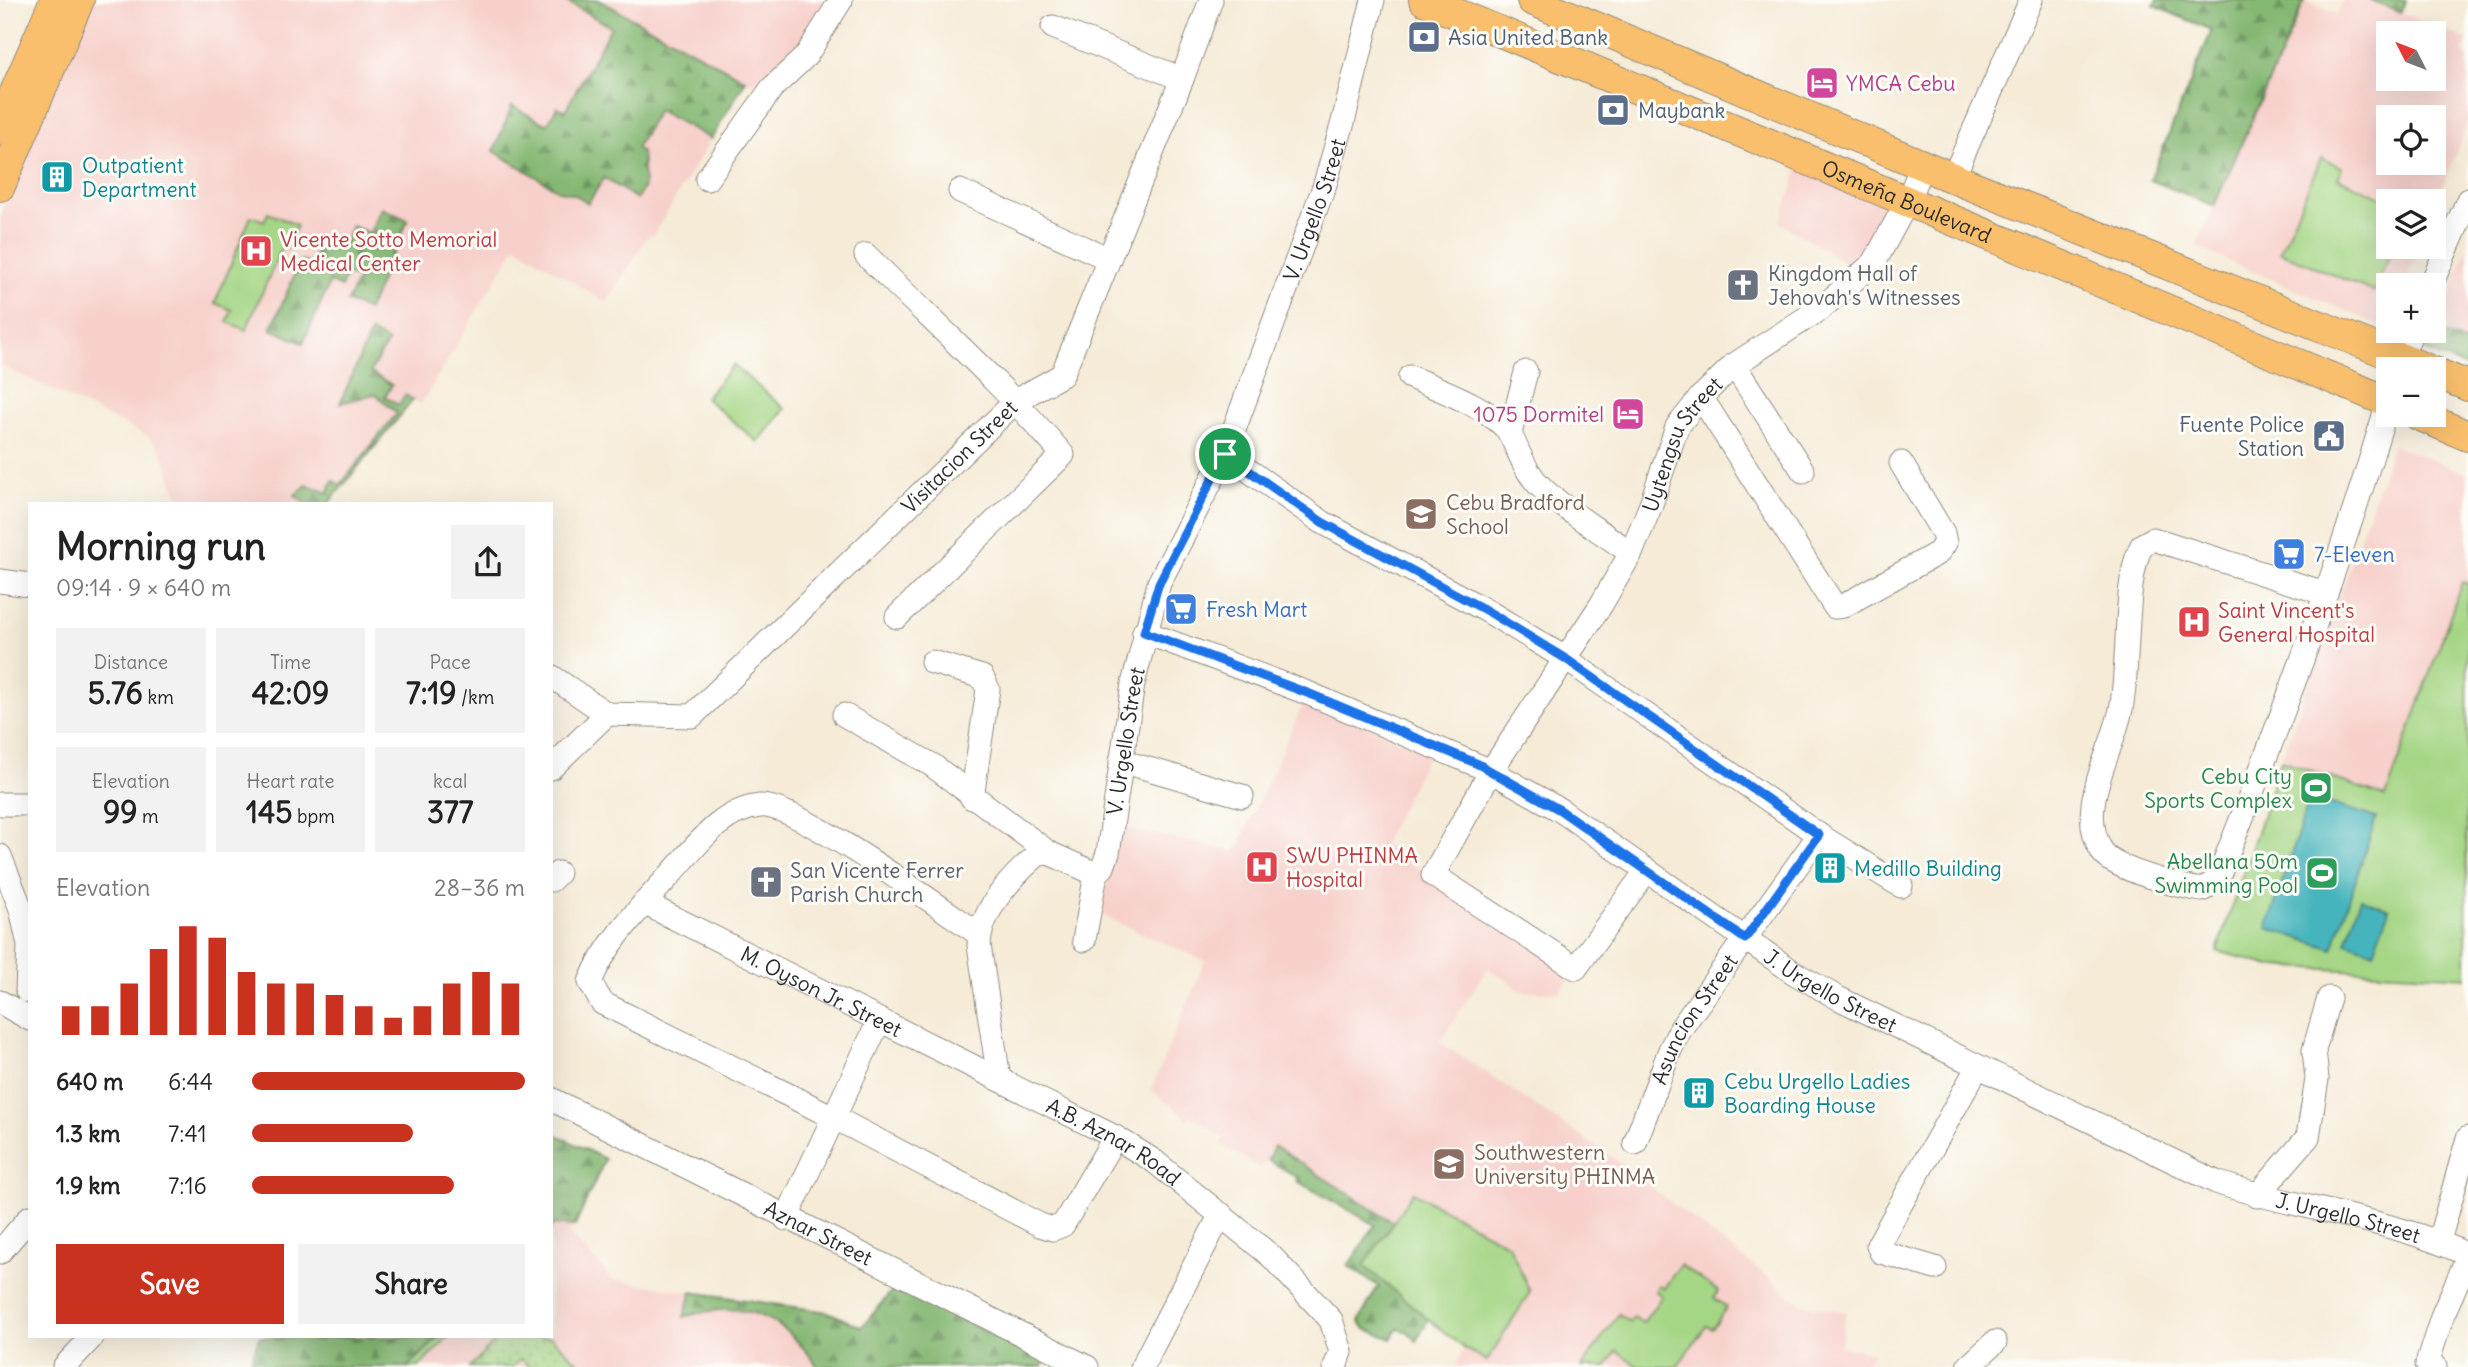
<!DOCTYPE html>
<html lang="en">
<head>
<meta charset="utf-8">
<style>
  body { margin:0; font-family:Delius,sans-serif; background:#f2f2f2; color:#222; height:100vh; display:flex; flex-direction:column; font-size:26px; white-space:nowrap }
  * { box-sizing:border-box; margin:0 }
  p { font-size:23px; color:#767676 }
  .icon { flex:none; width:38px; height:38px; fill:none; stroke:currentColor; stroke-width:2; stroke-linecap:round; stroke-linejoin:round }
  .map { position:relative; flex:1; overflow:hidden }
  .drawer { position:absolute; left:28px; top:502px; width:525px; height:836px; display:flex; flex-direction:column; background:#fff; border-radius:0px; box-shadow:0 7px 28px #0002 }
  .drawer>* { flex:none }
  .needle { width:46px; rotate:312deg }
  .controls { position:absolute; left:2376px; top:21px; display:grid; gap:14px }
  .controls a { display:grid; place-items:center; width:70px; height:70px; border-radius:0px; background:#fff; box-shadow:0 7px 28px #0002; font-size:35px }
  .pin { position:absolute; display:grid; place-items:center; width:60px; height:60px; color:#fff; margin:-30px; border:4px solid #fff; border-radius:50%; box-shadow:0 2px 7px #0007 }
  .round { display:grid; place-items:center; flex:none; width:74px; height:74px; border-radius:0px; background:#f2f2f2 }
  .summary { display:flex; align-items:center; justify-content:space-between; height:119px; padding:0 28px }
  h1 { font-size:38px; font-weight:700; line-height:52px }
  .metrics { display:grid; grid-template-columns:repeat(3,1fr); gap:10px; height:119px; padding:7px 28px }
  .metrics div { display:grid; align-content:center; border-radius:0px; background:#f2f2f2; text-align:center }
  .metrics b { font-size:30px; font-weight:700 }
  .metrics small { font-size:19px; font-weight:400 }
  .metrics p { font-size:19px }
  .chart { height:196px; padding:14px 28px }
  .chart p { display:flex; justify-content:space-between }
  .chart svg { width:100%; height:126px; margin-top:7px; stroke:#c8321e; stroke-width:6 }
  .button { display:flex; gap:14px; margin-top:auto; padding:14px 28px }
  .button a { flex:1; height:80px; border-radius:0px; background:#c8321e; color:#fff; font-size:28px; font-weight:700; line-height:80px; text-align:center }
  .button a+a { background:#f2f2f2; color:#222 }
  ul { padding:0 28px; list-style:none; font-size:23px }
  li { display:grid; grid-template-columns:112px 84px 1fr; align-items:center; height:52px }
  li i { height:18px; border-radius:9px; background:#c8321e }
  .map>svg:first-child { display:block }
  .built { fill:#f7d0cb; fill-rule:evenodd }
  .grass { fill:url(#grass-dots); stroke:#688058; stroke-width:2 }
  .forest { fill:url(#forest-firs); stroke:#58714e; stroke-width:2 }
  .green { fill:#a5d685; stroke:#688058; stroke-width:2 }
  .water { fill:#44b4bc; stroke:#387074; stroke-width:2 }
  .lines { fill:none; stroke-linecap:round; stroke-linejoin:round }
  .minor-casing { stroke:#908b81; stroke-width:25 }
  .major-casing { stroke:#908b81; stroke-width:32 }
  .minor { stroke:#fff; stroke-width:23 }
  .major { stroke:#f9bf6d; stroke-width:30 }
  .route-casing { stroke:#fff; stroke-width:14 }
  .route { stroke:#1a73e8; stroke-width:9 }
  .labels { text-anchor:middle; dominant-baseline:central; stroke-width:6; stroke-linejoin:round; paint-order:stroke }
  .service-label { font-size:21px; fill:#4e5e75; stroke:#fdfcf7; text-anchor:start }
  .hotel-label { font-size:21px; fill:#b23c85; stroke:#fdfcf7; text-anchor:start }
  .culture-label { font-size:21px; fill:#0d838f; stroke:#fdfcf7; text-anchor:start }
  .street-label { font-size:21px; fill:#2b2b2b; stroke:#fdfcf7 }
  .health-label { font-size:21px; fill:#be3a42; stroke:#fdfcf7; text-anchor:start }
  .worship-label { font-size:21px; fill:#5b616d; stroke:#fdfcf7; text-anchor:start }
  .education-label { font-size:21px; fill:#785e54; stroke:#fdfcf7; text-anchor:start }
  .shop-label { font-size:21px; fill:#366cbe; stroke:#fdfcf7; text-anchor:start }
  .leisure-label { font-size:21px; fill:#27864d; stroke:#fdfcf7; text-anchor:end }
</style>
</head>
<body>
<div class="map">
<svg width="2468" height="1367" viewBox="0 0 2468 1367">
  <defs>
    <pattern id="grass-dots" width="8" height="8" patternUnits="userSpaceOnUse" patternTransform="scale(1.75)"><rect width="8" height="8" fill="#a5d685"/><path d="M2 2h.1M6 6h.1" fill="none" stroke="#8eb873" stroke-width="1.8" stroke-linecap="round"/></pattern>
    <pattern id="forest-firs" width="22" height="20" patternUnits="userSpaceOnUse" patternTransform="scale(1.75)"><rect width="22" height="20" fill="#84b772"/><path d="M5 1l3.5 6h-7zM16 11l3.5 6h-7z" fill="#6c955e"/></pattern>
  </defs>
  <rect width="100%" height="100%" fill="#fdfcf7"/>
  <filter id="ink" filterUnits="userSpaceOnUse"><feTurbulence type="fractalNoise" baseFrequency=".0143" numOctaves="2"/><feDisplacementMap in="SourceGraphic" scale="14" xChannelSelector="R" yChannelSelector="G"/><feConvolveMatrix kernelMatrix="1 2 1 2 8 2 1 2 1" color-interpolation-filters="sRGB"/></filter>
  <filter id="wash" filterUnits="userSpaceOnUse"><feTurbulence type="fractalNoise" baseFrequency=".00686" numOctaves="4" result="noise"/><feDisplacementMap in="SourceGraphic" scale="28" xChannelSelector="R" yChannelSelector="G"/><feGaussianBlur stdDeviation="1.57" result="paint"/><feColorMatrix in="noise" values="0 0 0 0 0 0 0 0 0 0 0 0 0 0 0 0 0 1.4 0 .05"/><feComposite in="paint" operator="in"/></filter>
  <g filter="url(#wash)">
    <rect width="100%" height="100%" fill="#f5ebd7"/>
    <path class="built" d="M90 0H824L806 36 762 87 746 80 653 236 649 234 607 303 516 246 421 404 413 400 328 504H181L161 451 148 436 0 365V217Z
      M2343 0H2369L2468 40 2463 53 2468 55V123L2434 207V201H2389V247H2420L2404 285H2389L2386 328 2196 247 2304 1 2337 14ZM2389 33H2434V79H2389ZM2389 117H2434V163H2389Z
      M1800 165 1890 201 1868 252 1852 266 1780 223Z
      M2468 248V368L2426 351Z
      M2393 445 2468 474V584L2462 583 2386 797 2281 760Z
      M1305 700 1429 753 1382 845 1575 971 1560 992 1522 991 1487 968 1440 1042 1615 1159 1802 1304 1846 1312 1840 1347 1875 1353 1861 1367H1456L1464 1348 1354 1258 1379 1223 1268 1158 1260 1168 1220 1144 1223 1138 1191 1116 1188 1119 1151 1090 1205 961 1101 915 1117 826 1236 852Z
      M551 1132 605 1159 570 1234 613 1280 828 1312 862 1327 895 1287 1045 1361 1042 1367H249L259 1337H551Z"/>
    <path class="grass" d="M439 1337H448L419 1367H408Z
      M499 1337H551L578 1362 573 1367H530L521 1359 512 1367H470Z"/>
    <path class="forest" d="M564 0H599L746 80 711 139 658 110 636 148 642 152 644 186 637 199 604 178 588 203 574 194 560 191 494 151 512 106 547 125 557 107 565 111 611 27Z
      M2157 0H2305L2214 206 2150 180 2212 30 2154 6Z
      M2369 0H2406L2400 13Z
      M381 208 408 220 368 310 347 302 358 279 347 274 341 287 330 282 303 343 271 329 301 260 311 264 322 238 343 246 352 226 370 233Z
      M2435 330 2468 344V368L2426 351Z
      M371 332 388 342 370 372 392 385 385 397 399 405 405 395 413 400 328 504H306L295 495 307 485 328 493 333 480 340 485 397 413 375 394 340 403Z
      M551 1132 605 1159 575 1226 555 1224 551 1227Z
      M1274 1146 1393 1222 1364 1266 1428 1319 1417 1341 1407 1331 1397 1329 1392 1339 1365 1329 1359 1321 1378 1286 1348 1266 1375 1225 1297 1181 1299 1178 1268 1160Z
      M895 1287 1045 1361 1042 1367H818C783 1316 745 1298 684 1317L692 1292 828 1312 862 1327Z
      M259 1337H439L408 1367H249Z"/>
    <path class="green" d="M2321 158 2342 167 2338 178 2391 201H2389V247H2393L2374 292 2280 252Z
      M268 213 297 225 287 249 282 247 246 330 227 322 232 310 215 303 251 216 264 221Z
      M733 365 785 409 758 442 705 398Z
      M2462 582 2468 584 2466 977 2271 966 2217 951 2281 760 2386 797Z
      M1413 1192 1509 1245 1530 1292 1487 1361 1465 1349 1364 1266Z
      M1680 1265 1718 1291 1714 1298 1727 1307 1712 1329 1706 1326 1677 1367H1639L1617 1351 1606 1367H1582L1619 1314 1630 1322 1633 1317 1643 1323 1662 1296 1655 1291 1659 1285 1664 1288Z"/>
    <path class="water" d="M2310 797 2376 818 2333 949 2267 928Z
      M2361 898 2390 909 2374 952 2346 942Z"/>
  </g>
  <g filter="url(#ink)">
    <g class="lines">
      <defs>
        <g id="minor">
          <path d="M1053 27 1182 79"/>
          <path d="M1953 178 2031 0"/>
          <path d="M707 179 772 88 806 56 841 0"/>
          <path d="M960 191 1109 259"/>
          <path d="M866 255C932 321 1002 383 1063 455L897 617"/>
          <path d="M2431 285 2468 200"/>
          <path d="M1734 365 1803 471"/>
          <path d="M2397 369 2412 331"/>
          <path d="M1410 377C1436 388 1498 410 1511 436 1521 456 1526 474 1544 490 1569 513 1602 532 1631 553"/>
          <path d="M1701 397 1835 607 1843 606 1938 553 1945 543 1943 533 1901 463"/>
          <path d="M1510 434 1526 372"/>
          <path d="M1225 454 1322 522 1489 612 1566 659 1819 835 1901 886"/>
          <path d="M0 581 30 585"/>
          <path d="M2324 593 2160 541 2153 539 2142 545C2123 581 2130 665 2121 709 2112 755 2074 809 2103 853 2114 869 2181 887 2202 890L2217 880C2281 722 2341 562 2389 399"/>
          <path id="s1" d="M1144 632 1310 694 1491 771 1560 810 1796 974 1838 998 2216 1182C2296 1209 2394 1219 2468 1255"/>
          <path d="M932 662 982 677 988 689 972 798"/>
          <path id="s2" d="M551 676 607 714 692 716 1017 400 1062 375 1182 79 1211 0"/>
          <path d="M844 715 932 765 1049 853"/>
          <path d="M1121 761 1242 796"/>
          <path d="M551 768 607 714"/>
          <path d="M0 804H30"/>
          <path d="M0 856 21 909 29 945 27 991"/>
          <path id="s3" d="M1647 870 1576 968 1433 875 1491 771 1601 605 1631 553 1650 507 1677 427 1701 397 1734 365 1820 309 1874 263 1908 200 1922 165"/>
          <path id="s4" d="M1096 874 1103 867 1108 853 1133 684 1159 583 1225 454 1325 184 1343 122 1373 0"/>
          <path d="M551 880 558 873"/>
          <path id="s5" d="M644 903 1115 1137 1154 1161 1271 1256 1331 1320 1341 1352 1335 1367"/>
          <path d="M979 934C943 910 795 802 760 806 720 810 695 848 670 875 641 907 606 942 590 982L602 1003 833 1117 1040 1225 1053 1229 1063 1225 1115 1137"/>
          <path d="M1084 940 1096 874"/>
          <path d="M0 1002 30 1019"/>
          <path d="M999 1079 979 945C981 909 1012 877 1038 854L1049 853 1096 874"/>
          <path id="s6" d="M551 1099 1087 1367"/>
          <path id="s7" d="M1635 1143 1670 1050 1681 1028 1819 835"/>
          <path d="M2257 1196 2308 1137 2317 1079 2314 1050 2329 998"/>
          <path d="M786 1219 879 1021"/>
          <path d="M2439 1241 2468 1138"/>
          <path d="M0 1252 30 1217"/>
          <path d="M1935 1268 1881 1252 1878 1245 1977 1068"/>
          <path d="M64 1367 92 1337"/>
          <path d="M1142 1367 1221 1214"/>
          <path d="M1968 1367 1995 1342"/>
          <path d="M2435 1367 2427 1364 2443 1314 2468 1257"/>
        </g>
        <g id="major">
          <path id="s8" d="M1424 0 2389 402"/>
          <path d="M1532 0 1953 178 2427 369"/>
          <path d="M0 127 55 0"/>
          <path d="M0 186 79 0"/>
          <path d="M2434 372 2468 386"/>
          <path d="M2418 415 2468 436"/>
        </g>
      </defs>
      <use href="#minor" class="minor-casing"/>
      <use href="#major" class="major-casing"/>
      <use href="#minor" class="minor"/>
      <use href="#major" class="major"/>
    </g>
  </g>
  <g class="lines" filter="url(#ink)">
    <defs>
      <path id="route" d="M1225 454 1322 522 1489 612 1566 659 1819 835 1745 939 1560 810 1478 764 1310 694 1144 632 1159 583Z"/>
    </defs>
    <use href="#route" class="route-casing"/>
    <use href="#route" class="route"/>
  </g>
  <defs>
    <symbol id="bank-square" viewBox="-11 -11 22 22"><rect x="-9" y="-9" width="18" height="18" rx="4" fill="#5c6f8a" stroke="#fdfcf7"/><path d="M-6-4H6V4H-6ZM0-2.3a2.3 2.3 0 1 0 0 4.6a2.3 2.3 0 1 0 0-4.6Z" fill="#fff"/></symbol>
    <symbol id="hotel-square" viewBox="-11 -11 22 22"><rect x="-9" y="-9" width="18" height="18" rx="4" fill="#d1479c" stroke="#fdfcf7"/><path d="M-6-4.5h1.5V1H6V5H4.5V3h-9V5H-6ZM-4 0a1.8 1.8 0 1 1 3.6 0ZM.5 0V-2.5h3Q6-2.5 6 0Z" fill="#fff"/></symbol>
    <symbol id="building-square" viewBox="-11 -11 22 22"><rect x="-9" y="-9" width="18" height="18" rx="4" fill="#0f9aa8" stroke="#fdfcf7"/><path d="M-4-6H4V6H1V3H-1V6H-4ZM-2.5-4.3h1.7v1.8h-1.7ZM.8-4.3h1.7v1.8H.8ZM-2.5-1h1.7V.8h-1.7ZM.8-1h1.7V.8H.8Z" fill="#fff"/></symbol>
    <symbol id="hospital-square" viewBox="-11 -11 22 22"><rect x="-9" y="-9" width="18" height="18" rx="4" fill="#e0444e" stroke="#fdfcf7"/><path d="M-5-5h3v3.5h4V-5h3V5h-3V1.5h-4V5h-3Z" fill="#fff"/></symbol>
    <symbol id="church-square" viewBox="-11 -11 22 22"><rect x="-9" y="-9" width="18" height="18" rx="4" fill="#6b7280" stroke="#fdfcf7"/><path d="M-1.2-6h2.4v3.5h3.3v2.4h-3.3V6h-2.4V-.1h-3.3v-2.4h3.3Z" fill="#fff"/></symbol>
    <symbol id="civic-square" viewBox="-11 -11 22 22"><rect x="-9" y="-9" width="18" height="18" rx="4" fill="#5c6f8a" stroke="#fdfcf7"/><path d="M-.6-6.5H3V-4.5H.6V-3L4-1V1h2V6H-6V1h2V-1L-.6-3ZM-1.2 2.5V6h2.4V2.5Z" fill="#fff"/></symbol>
    <symbol id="school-square" viewBox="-11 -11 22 22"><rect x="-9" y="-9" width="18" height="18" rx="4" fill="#8d6e63" stroke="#fdfcf7"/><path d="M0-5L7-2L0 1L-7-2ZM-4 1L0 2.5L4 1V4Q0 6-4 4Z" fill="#fff"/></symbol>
    <symbol id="supermarket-square" viewBox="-11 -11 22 22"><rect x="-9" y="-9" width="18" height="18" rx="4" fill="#3f7fe0" stroke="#fdfcf7"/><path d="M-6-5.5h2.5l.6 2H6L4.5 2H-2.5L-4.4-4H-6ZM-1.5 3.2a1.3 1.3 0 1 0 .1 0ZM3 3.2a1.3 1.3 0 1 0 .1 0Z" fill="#fff"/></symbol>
    <symbol id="stadium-square" viewBox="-11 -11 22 22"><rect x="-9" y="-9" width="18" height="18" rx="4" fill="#2e9e5b" stroke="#fdfcf7"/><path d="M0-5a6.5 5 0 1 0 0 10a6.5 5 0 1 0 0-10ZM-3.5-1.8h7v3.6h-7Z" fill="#fff"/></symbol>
    <symbol id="university-square" viewBox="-11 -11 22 22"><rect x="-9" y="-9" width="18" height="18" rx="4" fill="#8d6e63" stroke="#fdfcf7"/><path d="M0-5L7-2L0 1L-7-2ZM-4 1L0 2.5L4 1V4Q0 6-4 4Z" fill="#fff"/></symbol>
  </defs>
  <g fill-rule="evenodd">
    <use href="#bank-square" x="1405" y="18" width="38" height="38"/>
    <use href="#hotel-square" x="1803" y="64" width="38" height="38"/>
    <use href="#bank-square" x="1594" y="91" width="38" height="38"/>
    <use href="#building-square" x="38" y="158" width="38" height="38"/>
    <use href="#hospital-square" x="237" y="232" width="38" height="38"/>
    <use href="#church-square" x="1724" y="266" width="38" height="38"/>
    <use href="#hotel-square" x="1609" y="395" width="38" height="38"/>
    <use href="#civic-square" x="2310" y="417" width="38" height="38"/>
    <use href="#school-square" x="1402" y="495" width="38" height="38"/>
    <use href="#supermarket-square" x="2270" y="535" width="38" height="38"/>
    <use href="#supermarket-square" x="1162" y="590" width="38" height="38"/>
    <use href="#hospital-square" x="2175" y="603" width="38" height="38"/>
    <use href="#stadium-square" x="2297" y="769" width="38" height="38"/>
    <use href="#hospital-square" x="1243" y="848" width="38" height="38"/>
    <use href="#building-square" x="1811" y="849" width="38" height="38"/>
    <use href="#stadium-square" x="2303" y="854" width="38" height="38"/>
    <use href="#church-square" x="747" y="863" width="38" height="38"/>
    <use href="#building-square" x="1680" y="1074" width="38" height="38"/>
    <use href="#university-square" x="1430" y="1145" width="38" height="38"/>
  </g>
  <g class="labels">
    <g class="service-label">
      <text x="1448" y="37">Asia United Bank</text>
      <text x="1638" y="110">Maybank</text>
      <text x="2304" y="424" text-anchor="end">Fuente Police<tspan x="2304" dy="24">Station</tspan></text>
    </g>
    <g class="hotel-label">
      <text x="1846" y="83">YMCA Cebu</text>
      <text x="1604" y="414" text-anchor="end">1075 Dormitel</text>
    </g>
    <g class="culture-label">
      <text x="82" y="165">Outpatient<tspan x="82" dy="24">Department</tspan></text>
      <text x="1854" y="868">Medillo Building</text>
      <text x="1724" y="1081">Cebu Urgello Ladies<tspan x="1724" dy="24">Boarding House</tspan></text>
    </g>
    <g class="street-label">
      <text stroke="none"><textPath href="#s8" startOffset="523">Osmeña Boulevard</textPath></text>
      <text stroke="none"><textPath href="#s4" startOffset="705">V. Urgello Street</textPath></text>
      <text stroke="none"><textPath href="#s3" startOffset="791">Uytengsu Street</textPath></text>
      <text stroke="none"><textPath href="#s2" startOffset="525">Visitacion Street</textPath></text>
      <text stroke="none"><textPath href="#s4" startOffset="138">V. Urgello Street</textPath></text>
      <text stroke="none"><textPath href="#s1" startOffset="779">J. Urgello Street</textPath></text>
      <text stroke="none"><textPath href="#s5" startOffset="198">M. Oyson Jr. Street</textPath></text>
      <text stroke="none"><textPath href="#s7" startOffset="138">Asuncion Street</textPath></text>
      <text stroke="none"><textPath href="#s5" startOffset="527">A.B. Aznar Road</textPath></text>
      <text stroke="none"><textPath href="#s1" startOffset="1346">J. Urgello Street</textPath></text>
      <text stroke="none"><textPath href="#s6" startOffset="299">Aznar Street</textPath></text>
    </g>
    <g class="health-label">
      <text x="280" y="239">Vicente Sotto Memorial<tspan x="280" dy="24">Medical Center</tspan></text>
      <text x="2218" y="610">Saint Vincent's<tspan x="2218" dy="24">General Hospital</tspan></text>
      <text x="1286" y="855">SWU PHINMA<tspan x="1286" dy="24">Hospital</tspan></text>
    </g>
    <g class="worship-label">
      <text x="1768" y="273">Kingdom Hall of<tspan x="1768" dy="24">Jehovah's Witnesses</tspan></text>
      <text x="790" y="870">San Vicente Ferrer<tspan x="790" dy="24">Parish Church</tspan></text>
    </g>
    <g class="education-label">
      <text x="1446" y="502">Cebu Bradford<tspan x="1446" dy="24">School</tspan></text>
      <text x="1474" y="1152">Southwestern<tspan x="1474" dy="24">University PHINMA</tspan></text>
    </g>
    <g class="shop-label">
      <text x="2314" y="554">7-Eleven</text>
      <text x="1206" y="609">Fresh Mart</text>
    </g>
    <g class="leisure-label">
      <text x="2292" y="776">Cebu City<tspan x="2292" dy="24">Sports Complex</tspan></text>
      <text x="2298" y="861">Abellana 50m<tspan x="2298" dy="24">Swimming Pool</tspan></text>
    </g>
  </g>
</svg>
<div class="controls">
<a><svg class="needle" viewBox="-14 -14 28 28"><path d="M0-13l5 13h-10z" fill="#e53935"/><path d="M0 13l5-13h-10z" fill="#767676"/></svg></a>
<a><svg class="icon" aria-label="locate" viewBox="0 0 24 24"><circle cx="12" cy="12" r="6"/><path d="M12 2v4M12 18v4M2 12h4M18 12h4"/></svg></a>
<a><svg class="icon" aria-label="layers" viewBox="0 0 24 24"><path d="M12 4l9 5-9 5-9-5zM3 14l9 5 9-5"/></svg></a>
<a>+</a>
<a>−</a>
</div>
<div class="pin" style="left:1225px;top:454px;background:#1e9e55"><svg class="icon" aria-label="arrive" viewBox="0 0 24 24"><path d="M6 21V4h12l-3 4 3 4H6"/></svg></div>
<section class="drawer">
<div class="summary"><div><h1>Morning run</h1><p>09:14 · 9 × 640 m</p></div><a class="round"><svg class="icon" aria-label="share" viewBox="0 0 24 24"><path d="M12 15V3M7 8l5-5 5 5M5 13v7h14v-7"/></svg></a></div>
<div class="metrics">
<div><p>Distance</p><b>5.76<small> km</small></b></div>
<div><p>Time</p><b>42:09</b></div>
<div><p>Pace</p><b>7:19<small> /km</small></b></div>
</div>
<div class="metrics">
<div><p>Elevation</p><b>99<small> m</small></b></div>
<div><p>Heart rate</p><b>145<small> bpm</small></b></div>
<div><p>kcal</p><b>377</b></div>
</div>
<div class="chart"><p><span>Elevation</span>28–36 m</p>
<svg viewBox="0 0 160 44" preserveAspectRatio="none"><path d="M5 44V34M15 44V34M25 44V26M35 44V14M45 44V6M55 44V10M65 44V22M75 44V26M85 44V26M95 44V30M105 44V34M115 44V38M125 44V34M135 44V26M145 44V22M155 44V26"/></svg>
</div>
<ul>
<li><b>640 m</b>6:44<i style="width:100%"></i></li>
<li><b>1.3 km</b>7:41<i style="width:59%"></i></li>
<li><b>1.9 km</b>7:16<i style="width:74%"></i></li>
</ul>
<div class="button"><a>Save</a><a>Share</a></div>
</section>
</div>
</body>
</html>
